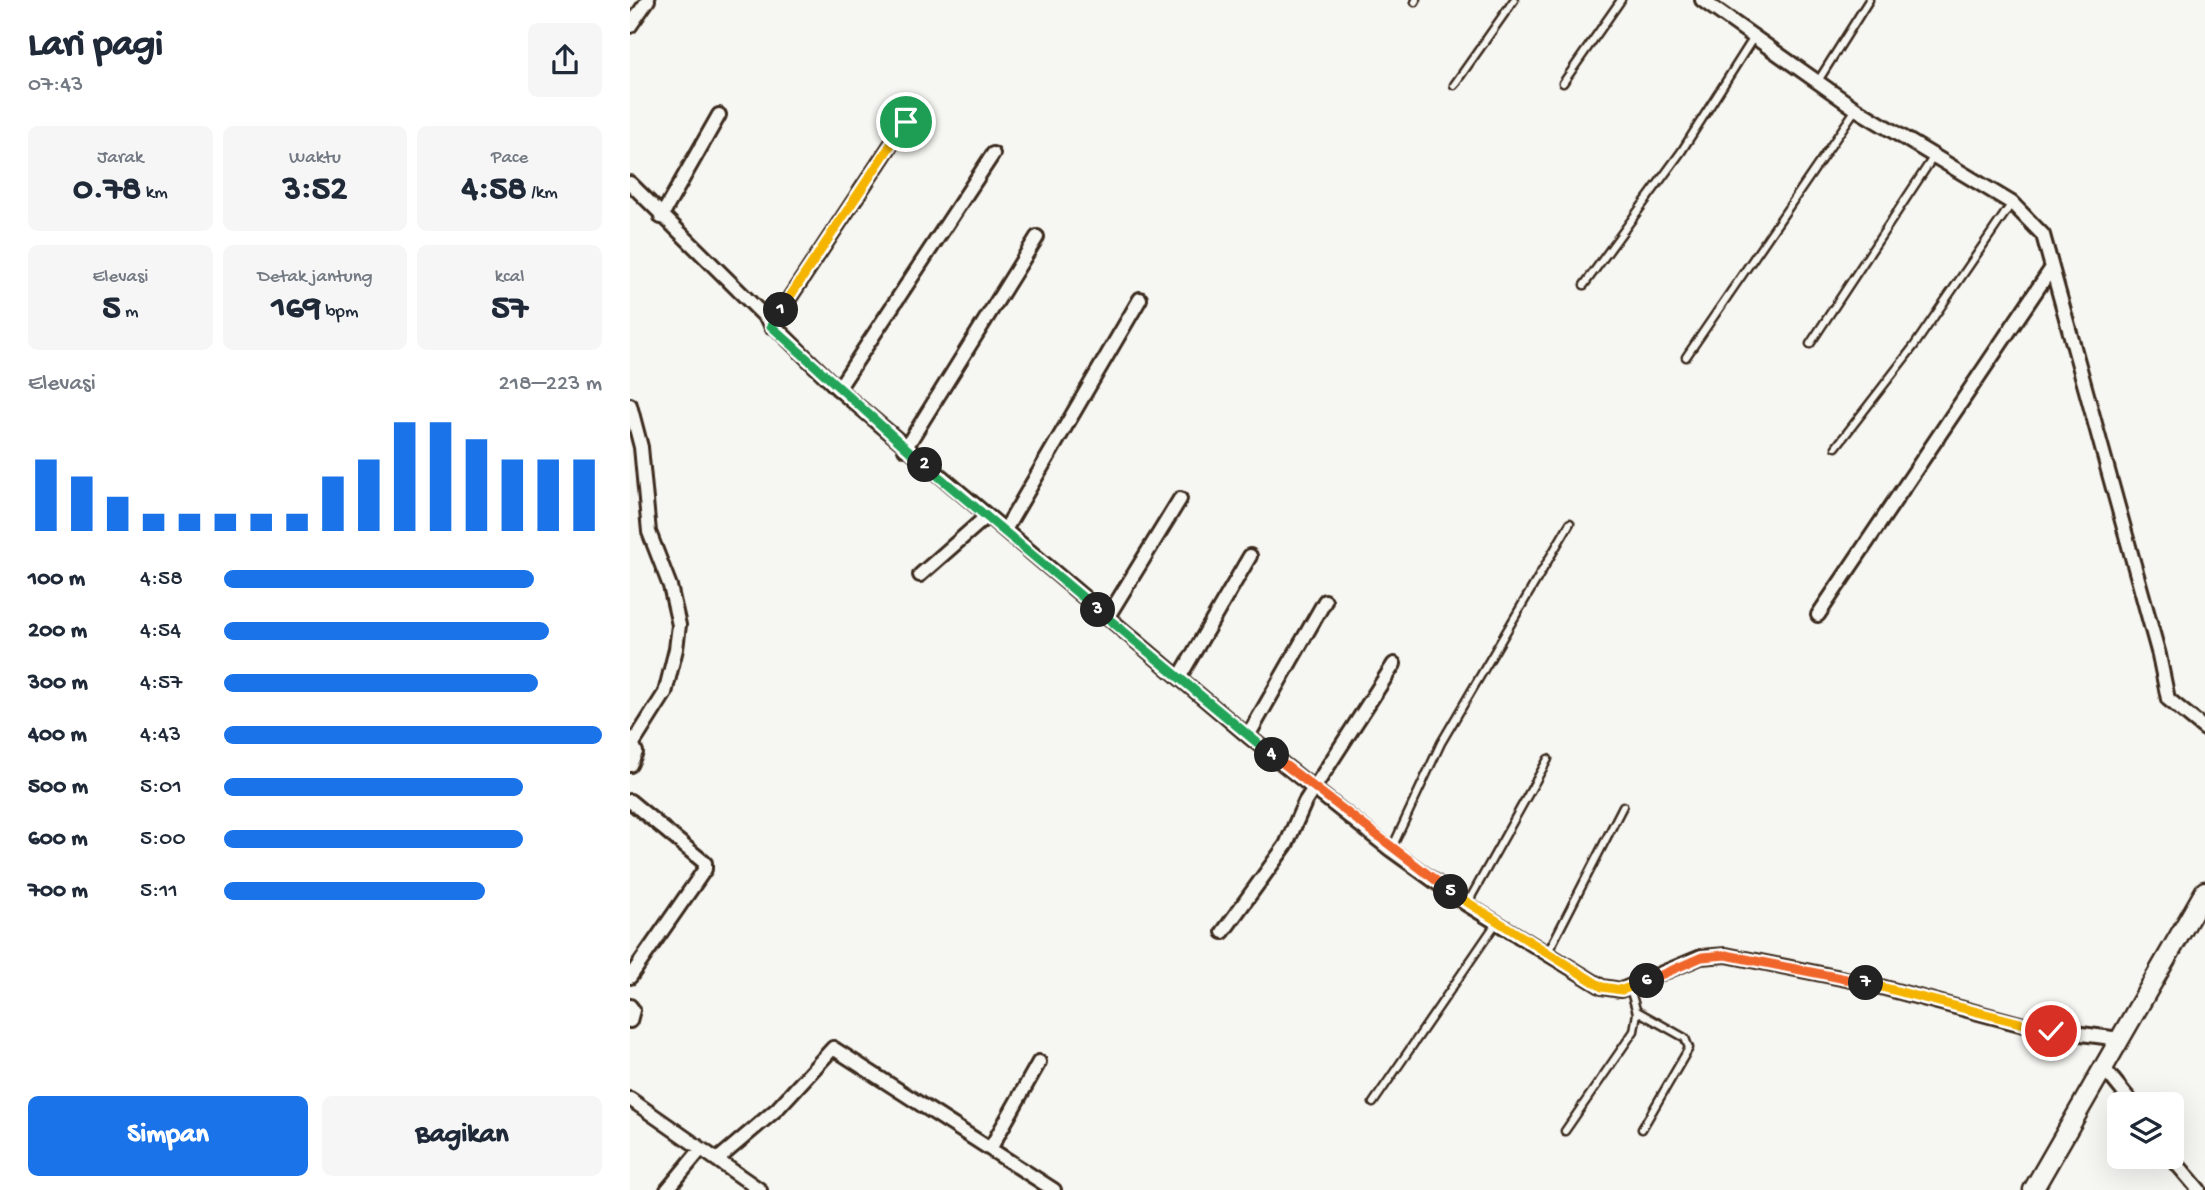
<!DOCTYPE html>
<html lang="id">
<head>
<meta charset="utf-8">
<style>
  body { margin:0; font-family:"Gochi Hand",sans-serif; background:#f6f6f7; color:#1f2937; height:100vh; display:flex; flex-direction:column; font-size:26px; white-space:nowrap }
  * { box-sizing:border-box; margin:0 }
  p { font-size:23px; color:#747a83 }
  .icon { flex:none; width:38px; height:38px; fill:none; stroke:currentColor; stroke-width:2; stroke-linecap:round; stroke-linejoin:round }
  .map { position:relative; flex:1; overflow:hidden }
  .side { display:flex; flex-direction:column; background:#fff; width:630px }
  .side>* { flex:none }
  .buttons { position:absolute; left:1477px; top:1092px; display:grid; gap:14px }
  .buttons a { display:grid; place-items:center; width:77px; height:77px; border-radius:10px; background:#fff; box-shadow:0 7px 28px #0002; font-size:35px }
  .pin { position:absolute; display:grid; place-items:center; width:60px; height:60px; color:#fff; margin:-30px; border:4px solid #fff; border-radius:50%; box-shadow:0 2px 7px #0007 }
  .km { position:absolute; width:35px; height:35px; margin:-18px; border-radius:50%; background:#222; color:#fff; font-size:19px; line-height:35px; text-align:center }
  .round { display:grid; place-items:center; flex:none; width:74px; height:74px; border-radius:10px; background:#f6f6f7 }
  .head { display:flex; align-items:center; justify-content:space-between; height:119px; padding:0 28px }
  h1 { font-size:38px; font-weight:700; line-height:52px }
  .metrics { display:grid; grid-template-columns:repeat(3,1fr); gap:10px; height:119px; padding:7px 28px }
  .metrics div { display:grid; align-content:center; border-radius:10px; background:#f6f6f7; text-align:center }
  .metrics b { font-size:35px; font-weight:700 }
  .metrics small { font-size:19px; font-weight:400 }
  .metrics p { font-size:19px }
  .chart { height:196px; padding:14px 28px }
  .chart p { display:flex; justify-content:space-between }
  .chart svg { width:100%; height:126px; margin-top:7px; stroke:#1a73e8; stroke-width:6 }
  .cta { display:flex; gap:14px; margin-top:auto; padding:14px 28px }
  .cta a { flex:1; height:80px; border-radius:10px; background:#1a73e8; color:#fff; font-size:28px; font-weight:700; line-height:80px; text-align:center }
  .cta a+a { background:#f6f6f7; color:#1f2937 }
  ul { padding:0 28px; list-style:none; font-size:23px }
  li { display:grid; grid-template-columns:112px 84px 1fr; align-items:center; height:52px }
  li i { height:18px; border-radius:9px; background:#1a73e8 }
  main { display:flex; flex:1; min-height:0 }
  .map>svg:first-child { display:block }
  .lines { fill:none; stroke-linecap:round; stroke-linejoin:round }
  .lane-casing { stroke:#3b2a1e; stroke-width:11 }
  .street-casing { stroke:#3b2a1e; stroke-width:18 }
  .secondary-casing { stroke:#3b2a1e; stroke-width:23 }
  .lane { stroke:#f6f6f2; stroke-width:6 }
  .street { stroke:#f6f6f2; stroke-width:12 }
  .secondary { stroke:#f6f6f2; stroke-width:18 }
  .split-1-casing { stroke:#fff; stroke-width:14 }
  .split-2-casing { stroke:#fff; stroke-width:14 }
  .split-3-casing { stroke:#fff; stroke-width:14 }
  .split-4-casing { stroke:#fff; stroke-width:14 }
  .split-5-casing { stroke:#fff; stroke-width:14 }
  .split-6-casing { stroke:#fff; stroke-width:14 }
  .split-7-casing { stroke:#fff; stroke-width:14 }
  .split-8-casing { stroke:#fff; stroke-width:14 }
  .split-1 { stroke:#f5b400; stroke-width:9 }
  .split-2 { stroke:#22a559; stroke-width:9 }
  .split-3 { stroke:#22a559; stroke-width:9 }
  .split-4 { stroke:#22a559; stroke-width:9 }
  .split-5 { stroke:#f0652b; stroke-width:9 }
  .split-6 { stroke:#f5b400; stroke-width:9 }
  .split-7 { stroke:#f0652b; stroke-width:9 }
  .split-8 { stroke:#f5b400; stroke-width:9 }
</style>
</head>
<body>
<main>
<section class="side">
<div class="head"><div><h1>Lari pagi</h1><p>07:43</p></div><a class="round"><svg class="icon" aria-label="share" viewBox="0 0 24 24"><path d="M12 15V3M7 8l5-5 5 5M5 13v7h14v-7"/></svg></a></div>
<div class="metrics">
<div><p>Jarak</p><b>0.78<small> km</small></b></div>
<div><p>Waktu</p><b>3:52</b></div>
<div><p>Pace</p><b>4:58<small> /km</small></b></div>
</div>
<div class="metrics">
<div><p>Elevasi</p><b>5<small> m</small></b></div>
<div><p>Detak jantung</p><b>169<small> bpm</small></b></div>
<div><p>kcal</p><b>57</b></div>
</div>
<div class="chart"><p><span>Elevasi</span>218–223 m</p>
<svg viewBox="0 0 160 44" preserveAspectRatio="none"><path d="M5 44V19M15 44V25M25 44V32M35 44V38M45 44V38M55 44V38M65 44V38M75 44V38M85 44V25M95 44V19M105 44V6M115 44V6M125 44V12M135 44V19M145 44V19M155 44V19"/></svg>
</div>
<ul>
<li><b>100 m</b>4:58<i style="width:82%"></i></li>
<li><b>200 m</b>4:54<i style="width:86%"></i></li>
<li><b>300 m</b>4:57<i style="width:83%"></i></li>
<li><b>400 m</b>4:43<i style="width:100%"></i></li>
<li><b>500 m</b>5:01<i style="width:79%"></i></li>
<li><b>600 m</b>5:00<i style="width:79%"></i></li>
<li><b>700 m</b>5:11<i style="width:69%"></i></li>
</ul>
<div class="cta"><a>Simpan</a><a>Bagikan</a></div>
</section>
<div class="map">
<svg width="1575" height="1190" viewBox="0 0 1575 1190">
  <rect width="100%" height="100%" fill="#f6f6f2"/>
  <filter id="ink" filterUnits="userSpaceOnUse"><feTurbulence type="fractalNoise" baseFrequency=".0143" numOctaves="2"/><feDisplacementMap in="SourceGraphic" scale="14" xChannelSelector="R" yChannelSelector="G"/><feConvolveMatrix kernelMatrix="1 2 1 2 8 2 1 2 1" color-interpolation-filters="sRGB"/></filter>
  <g filter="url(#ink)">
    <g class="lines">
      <defs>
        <path id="lane" d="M785 2 786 0
          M1188 81 1239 0
          M933 83 991 0
          M824 85 884 0
          M954 285 1051 152 1124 37
          M1180 344 1304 156
          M1056 357 1226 109
          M1206 447 1284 346 1382 203
          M761 850 811 743 940 523
          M837 904 918 759
          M917 954 993 806
          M1007 1011 1055 1038 1059 1048 1012 1129
          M743 1103 867 922
          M935 1131 1004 1031 1007 1013 1000 988"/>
        <path id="street" d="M1072 0 1226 109 1382 203 1413 235 1529 655 1538 699 1575 729
          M0 26 18 0
          M0 183 208 389 618 736 761 850 836 904 972 987 991 990 1071 957 1096 955 1236 983 1405 1028 1490 1039
          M31 217 89 115
          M141 326 276 122
          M208 389 363 154
          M0 405 11 447 19 532 40 586 49 625 46 649 35 693 4 742
          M275 449 407 237
          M375 530 510 299
          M290 575 357 516
          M1188 615 1421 269
          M477 618 550 499
          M549 678 620 556
          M618 736 695 601
          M0 738 6 752 0 765
          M0 801 75 863V869L0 977
          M593 932 656 845 675 802 764 664
          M0 1006 3 1010 0 1021
          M1473 1067 1503 1104
          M0 1099 130 1190
          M360 1149 409 1062
          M1541 1157 1569 1190
          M87 1160 147 1109 203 1048 424 1190
          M37 1190 71 1149"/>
        <path id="secondary" d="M1403 1190 1575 891"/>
      </defs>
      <use href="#lane" class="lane-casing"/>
      <use href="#street" class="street-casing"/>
      <use href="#secondary" class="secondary-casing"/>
      <use href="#lane" class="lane"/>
      <use href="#street" class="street"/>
      <use href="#secondary" class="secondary"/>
    </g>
  </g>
  <g class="lines" filter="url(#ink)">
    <defs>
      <path id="split-1" d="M151 310 276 122"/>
      <path id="split-2" d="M151 310 141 326 295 465"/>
      <path id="split-3" d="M295 465 468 610"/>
      <path id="split-4" d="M468 610 642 755"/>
      <path id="split-5" d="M642 755 821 892"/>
      <path id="split-6" d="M821 892 972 987 992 990 1017 981"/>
      <path id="split-7" d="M1017 981 1072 957 1096 955 1236 983"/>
      <path id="split-8" d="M1236 983 1421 1031"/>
    </defs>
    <use href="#split-1" class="split-1-casing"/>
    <use href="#split-2" class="split-2-casing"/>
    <use href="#split-3" class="split-3-casing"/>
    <use href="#split-4" class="split-4-casing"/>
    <use href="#split-5" class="split-5-casing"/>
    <use href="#split-6" class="split-6-casing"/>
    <use href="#split-7" class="split-7-casing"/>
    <use href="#split-8" class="split-8-casing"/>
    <use href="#split-1" class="split-1"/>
    <use href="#split-2" class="split-2"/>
    <use href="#split-3" class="split-3"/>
    <use href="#split-4" class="split-4"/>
    <use href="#split-5" class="split-5"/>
    <use href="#split-6" class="split-6"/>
    <use href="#split-7" class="split-7"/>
    <use href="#split-8" class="split-8"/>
  </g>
</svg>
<div class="buttons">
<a><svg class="icon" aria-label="layers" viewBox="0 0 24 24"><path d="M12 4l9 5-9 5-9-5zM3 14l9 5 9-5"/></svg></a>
</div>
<div class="pin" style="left:276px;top:122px;background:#1e9e55"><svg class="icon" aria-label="arrive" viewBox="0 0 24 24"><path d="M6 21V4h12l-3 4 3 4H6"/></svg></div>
<div class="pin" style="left:1421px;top:1031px;background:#d93025"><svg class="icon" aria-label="check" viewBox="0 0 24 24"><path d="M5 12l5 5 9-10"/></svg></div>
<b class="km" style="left:151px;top:310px">1</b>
<b class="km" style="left:295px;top:465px">2</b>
<b class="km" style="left:468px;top:610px">3</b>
<b class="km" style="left:642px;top:755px">4</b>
<b class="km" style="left:821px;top:892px">5</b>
<b class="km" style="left:1017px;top:981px">6</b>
<b class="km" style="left:1236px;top:983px">7</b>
</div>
</main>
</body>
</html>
